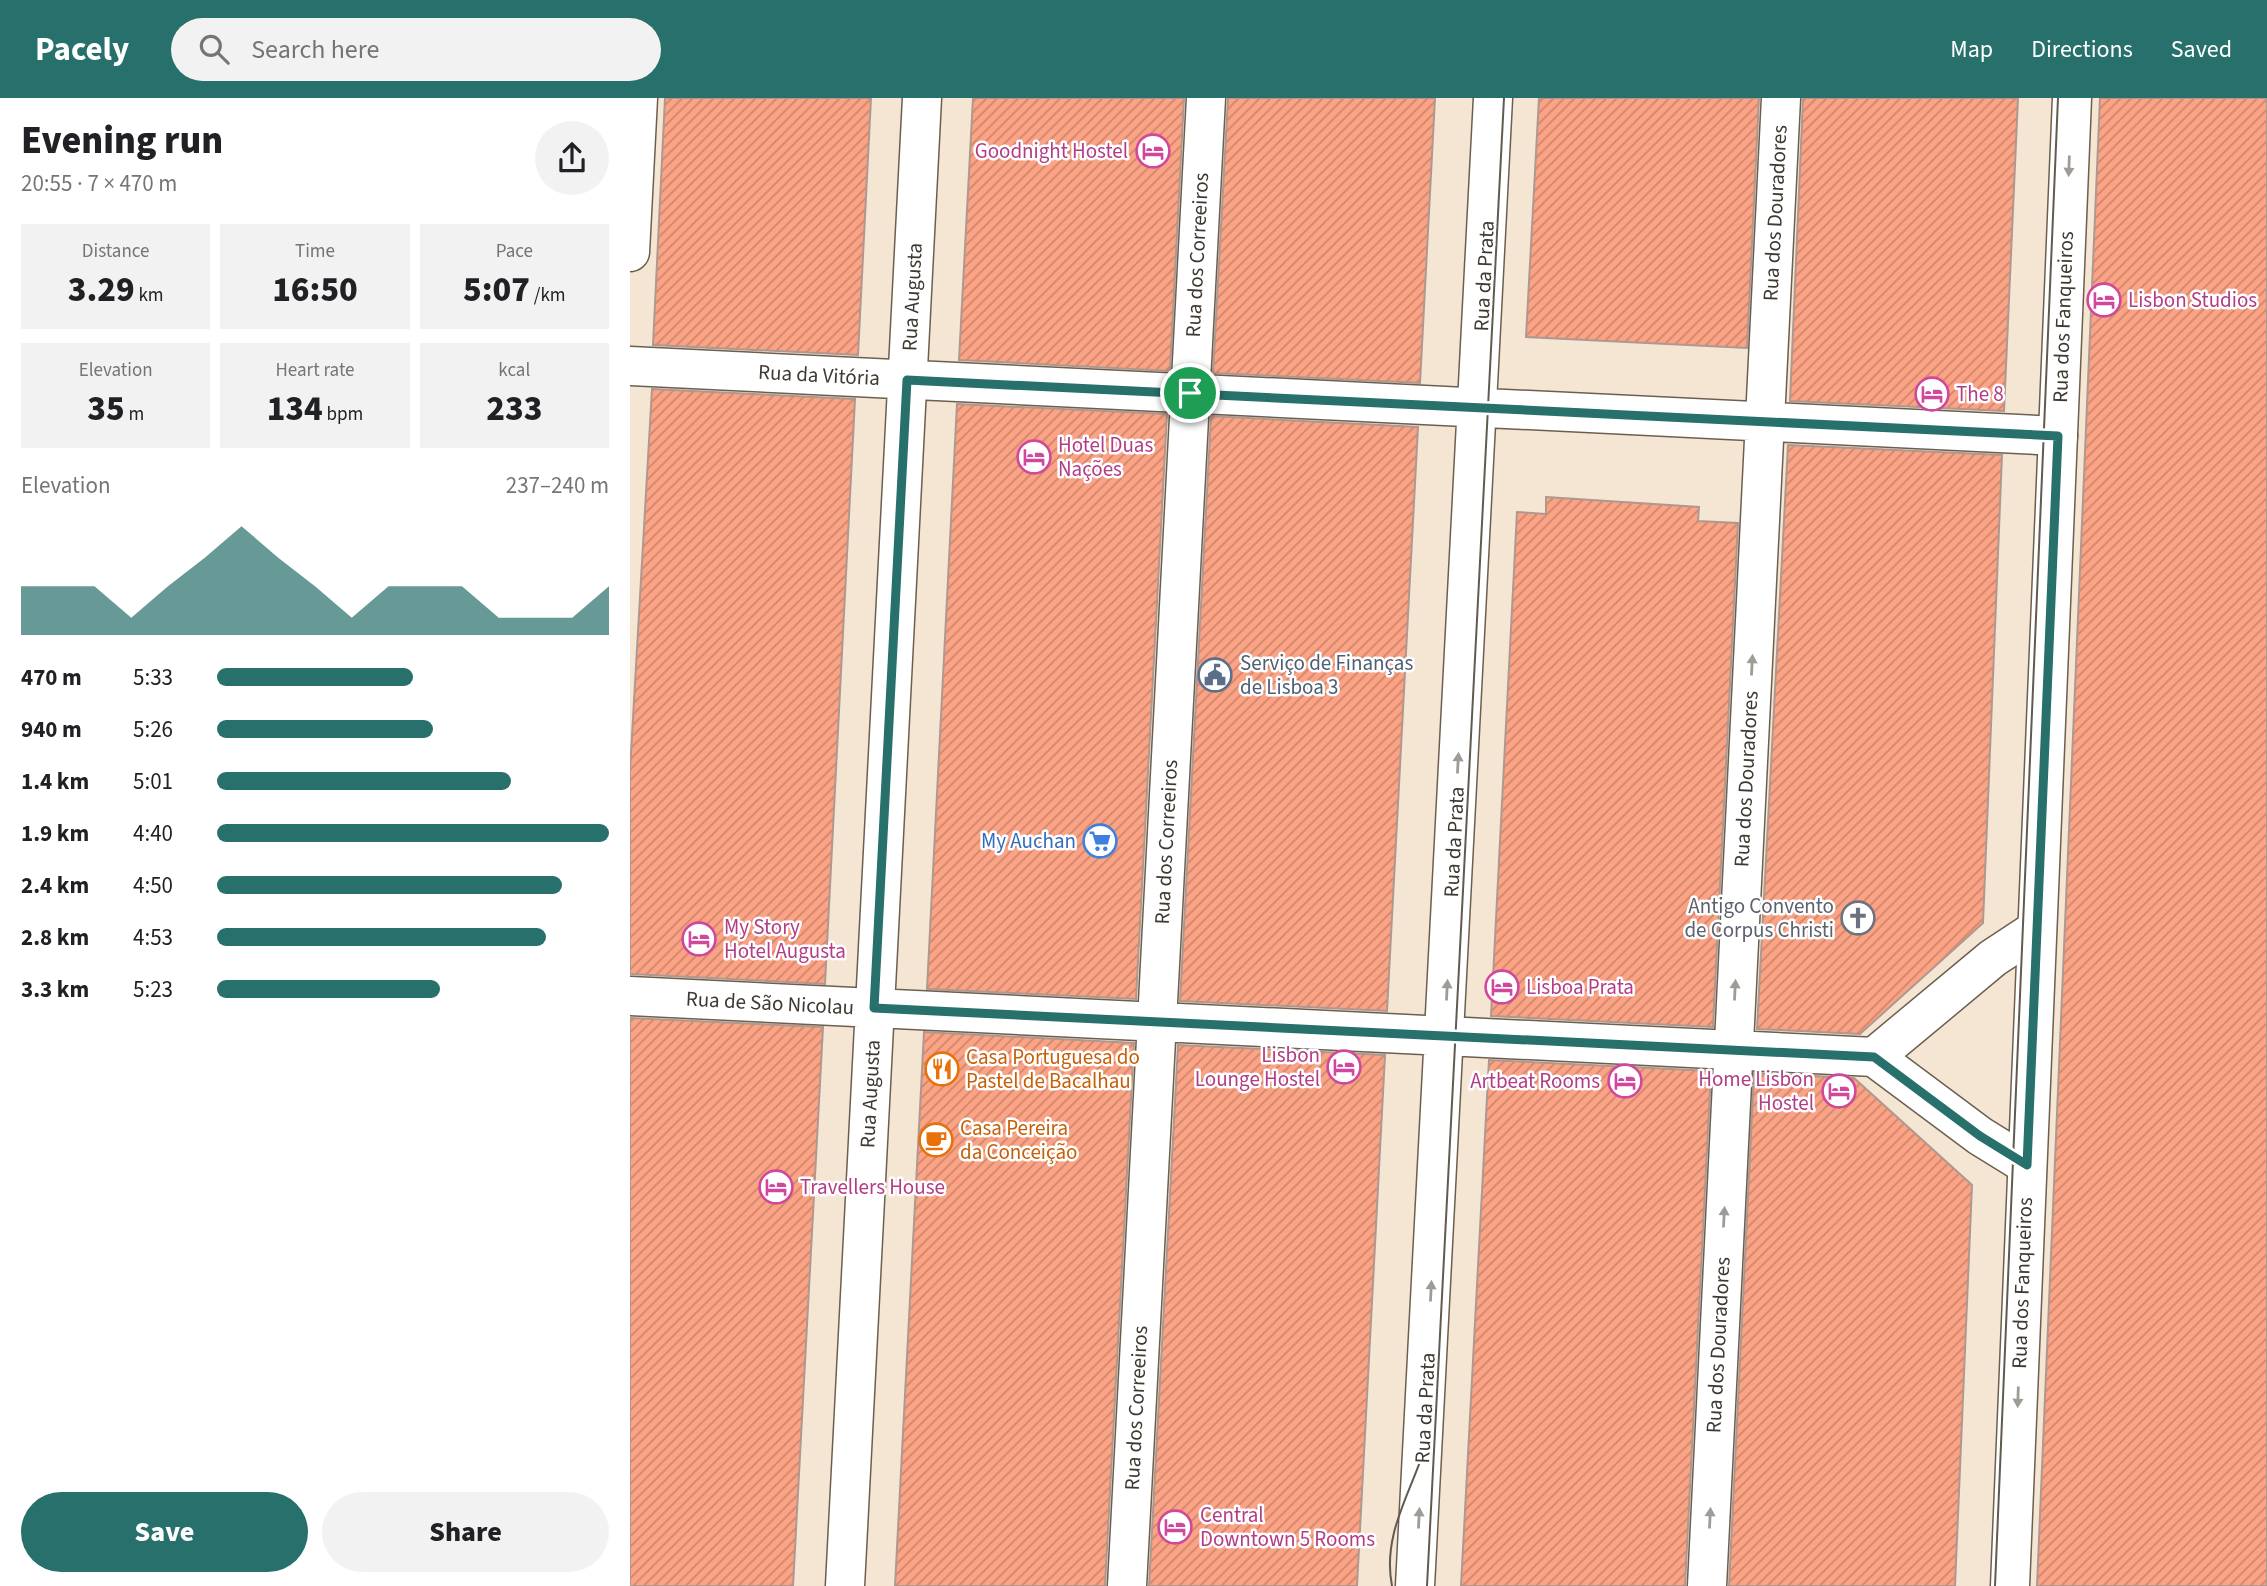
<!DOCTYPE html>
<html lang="en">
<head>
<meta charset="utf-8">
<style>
  body { margin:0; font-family:"Source Sans 3",sans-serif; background:#f2f2f2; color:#202124; height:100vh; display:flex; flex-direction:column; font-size:26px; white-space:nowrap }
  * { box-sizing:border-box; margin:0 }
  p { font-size:23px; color:#757577 }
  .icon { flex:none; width:38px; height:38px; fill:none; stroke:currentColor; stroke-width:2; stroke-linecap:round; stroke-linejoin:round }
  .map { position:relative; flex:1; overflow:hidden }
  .drawer { display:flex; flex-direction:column; background:#fff; width:630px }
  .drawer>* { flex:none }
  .pin { position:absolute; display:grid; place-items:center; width:60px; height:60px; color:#fff; margin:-30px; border:4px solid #fff; border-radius:50%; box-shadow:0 2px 7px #0007 }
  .round { display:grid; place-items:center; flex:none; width:74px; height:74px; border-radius:37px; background:#f2f2f2 }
  .summary { display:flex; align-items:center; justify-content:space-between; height:119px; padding:0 21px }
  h1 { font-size:38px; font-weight:800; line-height:52px }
  .metrics { display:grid; grid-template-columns:repeat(3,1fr); gap:10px; height:119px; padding:7px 21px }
  .metrics div { display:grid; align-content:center; border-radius:0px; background:#f2f2f2; text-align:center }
  .metrics b { font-size:35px; font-weight:800 }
  .metrics small { font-size:19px; font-weight:400 }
  .metrics p { font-size:19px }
  .chart { height:196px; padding:14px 21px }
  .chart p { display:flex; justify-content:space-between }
  .chart svg { width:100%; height:126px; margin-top:7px; fill:#27706b; opacity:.7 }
  .button { display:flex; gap:14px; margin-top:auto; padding:14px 21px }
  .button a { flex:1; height:80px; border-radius:42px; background:#27706b; color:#fff; font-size:28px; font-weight:800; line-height:80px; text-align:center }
  .button a+a { background:#f2f2f2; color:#202124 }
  ul { padding:0 21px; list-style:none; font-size:23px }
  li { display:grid; grid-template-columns:112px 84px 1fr; align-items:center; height:52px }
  li i { height:18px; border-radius:9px; background:#27706b }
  header { display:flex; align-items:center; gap:42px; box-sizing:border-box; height:98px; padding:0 35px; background:#27706b; color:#fff }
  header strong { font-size:33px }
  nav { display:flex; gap:38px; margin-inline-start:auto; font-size:24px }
  .search { width:490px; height:63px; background:#f2f2f2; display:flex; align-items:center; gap:18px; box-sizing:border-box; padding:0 24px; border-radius:38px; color:#757577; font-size:26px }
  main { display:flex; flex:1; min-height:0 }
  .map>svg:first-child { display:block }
  .building { fill:url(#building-hatch); stroke:#af9890; stroke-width:2 }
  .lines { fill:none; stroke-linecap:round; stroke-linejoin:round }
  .minor-casing { stroke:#6c5f4f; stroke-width:41 }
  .major-casing { stroke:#6c5f4f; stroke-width:41 }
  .minor { stroke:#fff; stroke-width:38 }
  .major { stroke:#fff; stroke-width:38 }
  .tram { stroke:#615a50; stroke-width:2 }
  .oneway { fill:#9f9c98 }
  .route-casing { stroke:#fff; stroke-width:14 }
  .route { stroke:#27706b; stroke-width:9 }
  .labels { text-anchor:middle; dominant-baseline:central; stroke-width:5; stroke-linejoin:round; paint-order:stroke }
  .hotel-label { font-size:21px; fill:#b23c85; stroke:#fff; text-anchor:start }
  .street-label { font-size:21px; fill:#3f3932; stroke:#fff }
  .service-label { font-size:21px; fill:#4e5e75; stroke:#fff; text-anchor:start }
  .shop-label { font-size:21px; fill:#366cbe; stroke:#fff; text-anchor:end }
  .worship-label { font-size:21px; fill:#5b616d; stroke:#fff; text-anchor:end }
  .food-label { font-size:21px; fill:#c56008; stroke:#fff; text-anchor:start }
</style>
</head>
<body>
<header>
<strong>Pacely</strong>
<div class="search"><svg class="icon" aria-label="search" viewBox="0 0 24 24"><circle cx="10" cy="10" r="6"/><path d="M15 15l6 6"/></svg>Search here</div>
<nav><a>Map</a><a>Directions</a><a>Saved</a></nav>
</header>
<main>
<section class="drawer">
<div class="summary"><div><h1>Evening run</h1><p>20:55 · 7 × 470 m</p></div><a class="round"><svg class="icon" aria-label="share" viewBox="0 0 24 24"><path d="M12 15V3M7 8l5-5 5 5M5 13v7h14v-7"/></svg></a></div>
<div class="metrics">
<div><p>Distance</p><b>3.29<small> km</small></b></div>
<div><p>Time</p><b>16:50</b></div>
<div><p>Pace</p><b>5:07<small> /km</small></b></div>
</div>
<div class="metrics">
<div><p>Elevation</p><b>35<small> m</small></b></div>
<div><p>Heart rate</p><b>134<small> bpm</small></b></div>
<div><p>kcal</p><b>233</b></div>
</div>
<div class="chart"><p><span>Elevation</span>237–240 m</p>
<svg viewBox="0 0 160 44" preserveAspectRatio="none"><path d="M0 44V27L10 27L20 27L30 38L40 27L50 17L60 6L70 17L80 27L90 38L100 27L110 27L120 27L130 38L140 38L150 38L160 27V44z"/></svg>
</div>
<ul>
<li><b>470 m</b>5:33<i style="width:50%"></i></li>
<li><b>940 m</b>5:26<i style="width:55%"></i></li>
<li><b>1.4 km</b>5:01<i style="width:75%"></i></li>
<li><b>1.9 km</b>4:40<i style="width:100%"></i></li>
<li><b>2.4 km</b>4:50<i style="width:88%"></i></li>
<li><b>2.8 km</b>4:53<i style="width:84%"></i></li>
<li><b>3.3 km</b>5:23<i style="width:57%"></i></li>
</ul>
<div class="button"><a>Save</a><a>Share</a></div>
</section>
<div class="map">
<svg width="1637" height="1488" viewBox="0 0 1637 1488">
  <defs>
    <pattern id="building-hatch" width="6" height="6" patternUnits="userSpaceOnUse" patternTransform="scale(1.75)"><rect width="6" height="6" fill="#fba384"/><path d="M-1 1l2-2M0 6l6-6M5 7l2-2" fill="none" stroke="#cd866d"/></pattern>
  </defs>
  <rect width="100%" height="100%" fill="#f5e6d3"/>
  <path class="building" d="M35 0H241L228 257 23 247Z
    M343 0H554L540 273 329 262Z
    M598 0H805L790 285 583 275Z
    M909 0H1129L1117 250 896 239Z
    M1173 0H1388L1374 313 1160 303Z
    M1470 0H1637V1488H1407Z
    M22 291 225 301 195 886 0 876V672Z
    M327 306 537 316 506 901 297 891Z
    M581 318 788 329 757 913 550 903Z
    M1158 347 1372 357 1353 825 1230 936 1127 931Z
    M916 399 1069 409 1068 423 1108 425 1083 929 861 918 887 414 916 416Z
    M0 920 193 929 163 1488H0Z
    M294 934 504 945 475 1488H265Z
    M548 947 755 957 727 1488H519Z
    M859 962 1081 973 1055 1488H831Z
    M1124 975 1224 980 1342 1087 1325 1488H1099Z"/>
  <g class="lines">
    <defs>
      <path id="minor" d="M0 154 8 0
        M0 268 1428 338
        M0 898 1244 959
        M1397 1067 1350 1038 1244 959 1363 860 1407 831
        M215 1488 292 0
        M497 1488 576 0
        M785 1488 863 0
        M1077 1488 1151 0"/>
      <path id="major" d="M1380 1488 1442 0"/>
    </defs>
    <use href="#minor" class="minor-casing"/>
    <use href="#major" class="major-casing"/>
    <use href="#minor" class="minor"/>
    <use href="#major" class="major"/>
    <path class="tram" d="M762 1488C751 1432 786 1388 799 1336
      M797 1488 874 0
      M1365 1488 1428 0"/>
  </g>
  <defs><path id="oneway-solid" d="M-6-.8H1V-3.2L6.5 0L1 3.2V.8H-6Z" transform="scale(1.75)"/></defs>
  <g class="oneway">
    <use href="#oneway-solid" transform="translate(1439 68) rotate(92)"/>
    <use href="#oneway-solid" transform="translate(1122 567) rotate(-87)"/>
    <use href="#oneway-solid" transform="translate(828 665) rotate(-87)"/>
    <use href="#oneway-solid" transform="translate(817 892) rotate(-87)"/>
    <use href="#oneway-solid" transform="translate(1105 892) rotate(-87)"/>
    <use href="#oneway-solid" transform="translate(1094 1119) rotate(-87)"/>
    <use href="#oneway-solid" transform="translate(801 1193) rotate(-87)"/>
    <use href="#oneway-solid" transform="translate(1388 1299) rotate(92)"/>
    <use href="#oneway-solid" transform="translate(789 1420) rotate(-87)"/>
    <use href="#oneway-solid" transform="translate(1080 1420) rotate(-87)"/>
  </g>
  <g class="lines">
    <defs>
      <path id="route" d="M277 282 1428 338 1397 1067 1350 1038 1244 959 244 910Z"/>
    </defs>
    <use href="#route" class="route-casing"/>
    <use href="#route" class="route"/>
  </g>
  <defs>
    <symbol id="hotel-ring" viewBox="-11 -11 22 22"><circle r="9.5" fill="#fff" stroke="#d1479c" stroke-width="1.5"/><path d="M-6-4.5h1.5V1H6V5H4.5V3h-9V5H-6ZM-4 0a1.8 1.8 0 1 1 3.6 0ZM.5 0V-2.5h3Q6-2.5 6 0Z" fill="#d1479c"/></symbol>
    <symbol id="civic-ring" viewBox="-11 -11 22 22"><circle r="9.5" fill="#fff" stroke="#5c6f8a" stroke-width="1.5"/><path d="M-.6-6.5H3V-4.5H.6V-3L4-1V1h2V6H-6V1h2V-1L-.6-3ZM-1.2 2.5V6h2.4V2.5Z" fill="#5c6f8a"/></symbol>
    <symbol id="supermarket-ring" viewBox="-11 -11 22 22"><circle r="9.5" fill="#fff" stroke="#3f7fe0" stroke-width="1.5"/><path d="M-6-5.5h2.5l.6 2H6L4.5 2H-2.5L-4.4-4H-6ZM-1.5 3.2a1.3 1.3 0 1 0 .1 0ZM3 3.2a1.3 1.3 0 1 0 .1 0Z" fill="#3f7fe0"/></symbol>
    <symbol id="church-ring" viewBox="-11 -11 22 22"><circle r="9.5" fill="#fff" stroke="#6b7280" stroke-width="1.5"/><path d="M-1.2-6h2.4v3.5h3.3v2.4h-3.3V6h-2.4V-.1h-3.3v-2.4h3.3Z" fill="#6b7280"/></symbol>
    <symbol id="restaurant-ring" viewBox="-11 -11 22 22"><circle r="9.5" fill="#fff" stroke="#e8710a" stroke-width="1.5"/><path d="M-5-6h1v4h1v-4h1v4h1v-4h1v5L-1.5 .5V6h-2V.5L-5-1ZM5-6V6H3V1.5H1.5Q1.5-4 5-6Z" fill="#e8710a"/></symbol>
    <symbol id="cafe-ring" viewBox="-11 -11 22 22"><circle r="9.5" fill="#fff" stroke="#e8710a" stroke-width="1.5"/><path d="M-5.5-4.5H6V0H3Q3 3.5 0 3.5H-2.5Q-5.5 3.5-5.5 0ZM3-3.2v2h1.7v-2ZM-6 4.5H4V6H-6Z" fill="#e8710a"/></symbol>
  </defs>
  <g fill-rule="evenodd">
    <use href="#hotel-ring" x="504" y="34" width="38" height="38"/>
    <use href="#hotel-ring" x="1455" y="183" width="38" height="38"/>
    <use href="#hotel-ring" x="1283" y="277" width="38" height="38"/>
    <use href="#hotel-ring" x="385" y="340" width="38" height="38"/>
    <use href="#civic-ring" x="566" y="558" width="38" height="38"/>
    <use href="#supermarket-ring" x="451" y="724" width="38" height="38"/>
    <use href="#church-ring" x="1209" y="801" width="38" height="38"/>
    <use href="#hotel-ring" x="50" y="822" width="38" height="38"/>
    <use href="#hotel-ring" x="853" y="870" width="38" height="38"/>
    <use href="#hotel-ring" x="695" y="950" width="38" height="38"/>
    <use href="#restaurant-ring" x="293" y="952" width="38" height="38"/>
    <use href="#hotel-ring" x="976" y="964" width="38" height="38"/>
    <use href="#hotel-ring" x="1190" y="974" width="38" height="38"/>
    <use href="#cafe-ring" x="287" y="1023" width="38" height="38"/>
    <use href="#hotel-ring" x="127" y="1070" width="38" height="38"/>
    <use href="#hotel-ring" x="526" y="1410" width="38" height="38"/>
  </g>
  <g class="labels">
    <g class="hotel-label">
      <text x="498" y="53" text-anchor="end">Goodnight Hostel</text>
      <text x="1498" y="202">Lisbon Studios</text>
      <text x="1326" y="296">The 8</text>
      <text x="428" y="347">Hotel Duas<tspan x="428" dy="24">Nações</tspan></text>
      <text x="94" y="829">My Story<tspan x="94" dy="24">Hotel Augusta</tspan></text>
      <text x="896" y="889">Lisboa Prata</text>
      <text x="690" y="957" text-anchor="end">Lisbon<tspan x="690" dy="24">Lounge Hostel</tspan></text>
      <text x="1184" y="981" text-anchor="end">Home Lisbon<tspan x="1184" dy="24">Hostel</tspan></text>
      <text x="970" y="983" text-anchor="end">Artbeat Rooms</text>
      <text x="170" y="1089">Travellers House</text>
      <text x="570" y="1417">Central<tspan x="570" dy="24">Downtown 5 Rooms</tspan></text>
    </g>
    <g class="street-label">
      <text transform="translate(1145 115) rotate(-87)">Rua dos Douradores</text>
      <text transform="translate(567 157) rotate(-87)">Rua dos Correeiros</text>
      <text transform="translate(854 178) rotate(-87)">Rua da Prata</text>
      <text transform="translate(282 199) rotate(-87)">Rua Augusta</text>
      <text transform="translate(1433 219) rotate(-88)">Rua dos Fanqueiros</text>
      <text transform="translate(189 277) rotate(3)">Rua da Vitória</text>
      <text transform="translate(1116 681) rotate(-87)">Rua dos Douradores</text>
      <text transform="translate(536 744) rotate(-87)">Rua dos Correeiros</text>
      <text transform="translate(824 744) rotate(-87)">Rua da Prata</text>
      <text transform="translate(140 905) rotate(3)">Rua de São Nicolau</text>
      <text transform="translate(240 996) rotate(-87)">Rua Augusta</text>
      <text transform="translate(1392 1185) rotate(-88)">Rua dos Fanqueiros</text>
      <text transform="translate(1088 1247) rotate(-87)">Rua dos Douradores</text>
      <text transform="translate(506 1310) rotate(-87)">Rua dos Correeiros</text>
      <text transform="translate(795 1310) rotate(-87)">Rua da Prata</text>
    </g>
    <g class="service-label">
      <text x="610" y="565">Serviço de Finanças<tspan x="610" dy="24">de Lisboa 3</tspan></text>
    </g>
    <g class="shop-label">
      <text x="446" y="743">My Auchan</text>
    </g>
    <g class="worship-label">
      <text x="1204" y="808">Antigo Convento<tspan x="1204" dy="24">de Corpus Christi</tspan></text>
    </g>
    <g class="food-label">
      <text x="336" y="959">Casa Portuguesa do<tspan x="336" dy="24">Pastel de Bacalhau</tspan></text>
      <text x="330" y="1030">Casa Pereira<tspan x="330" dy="24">da Conceição</tspan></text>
    </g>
  </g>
</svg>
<div class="pin" style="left:560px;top:295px;background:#1e9e55"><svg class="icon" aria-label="arrive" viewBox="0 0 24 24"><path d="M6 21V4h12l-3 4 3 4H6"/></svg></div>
</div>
</main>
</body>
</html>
